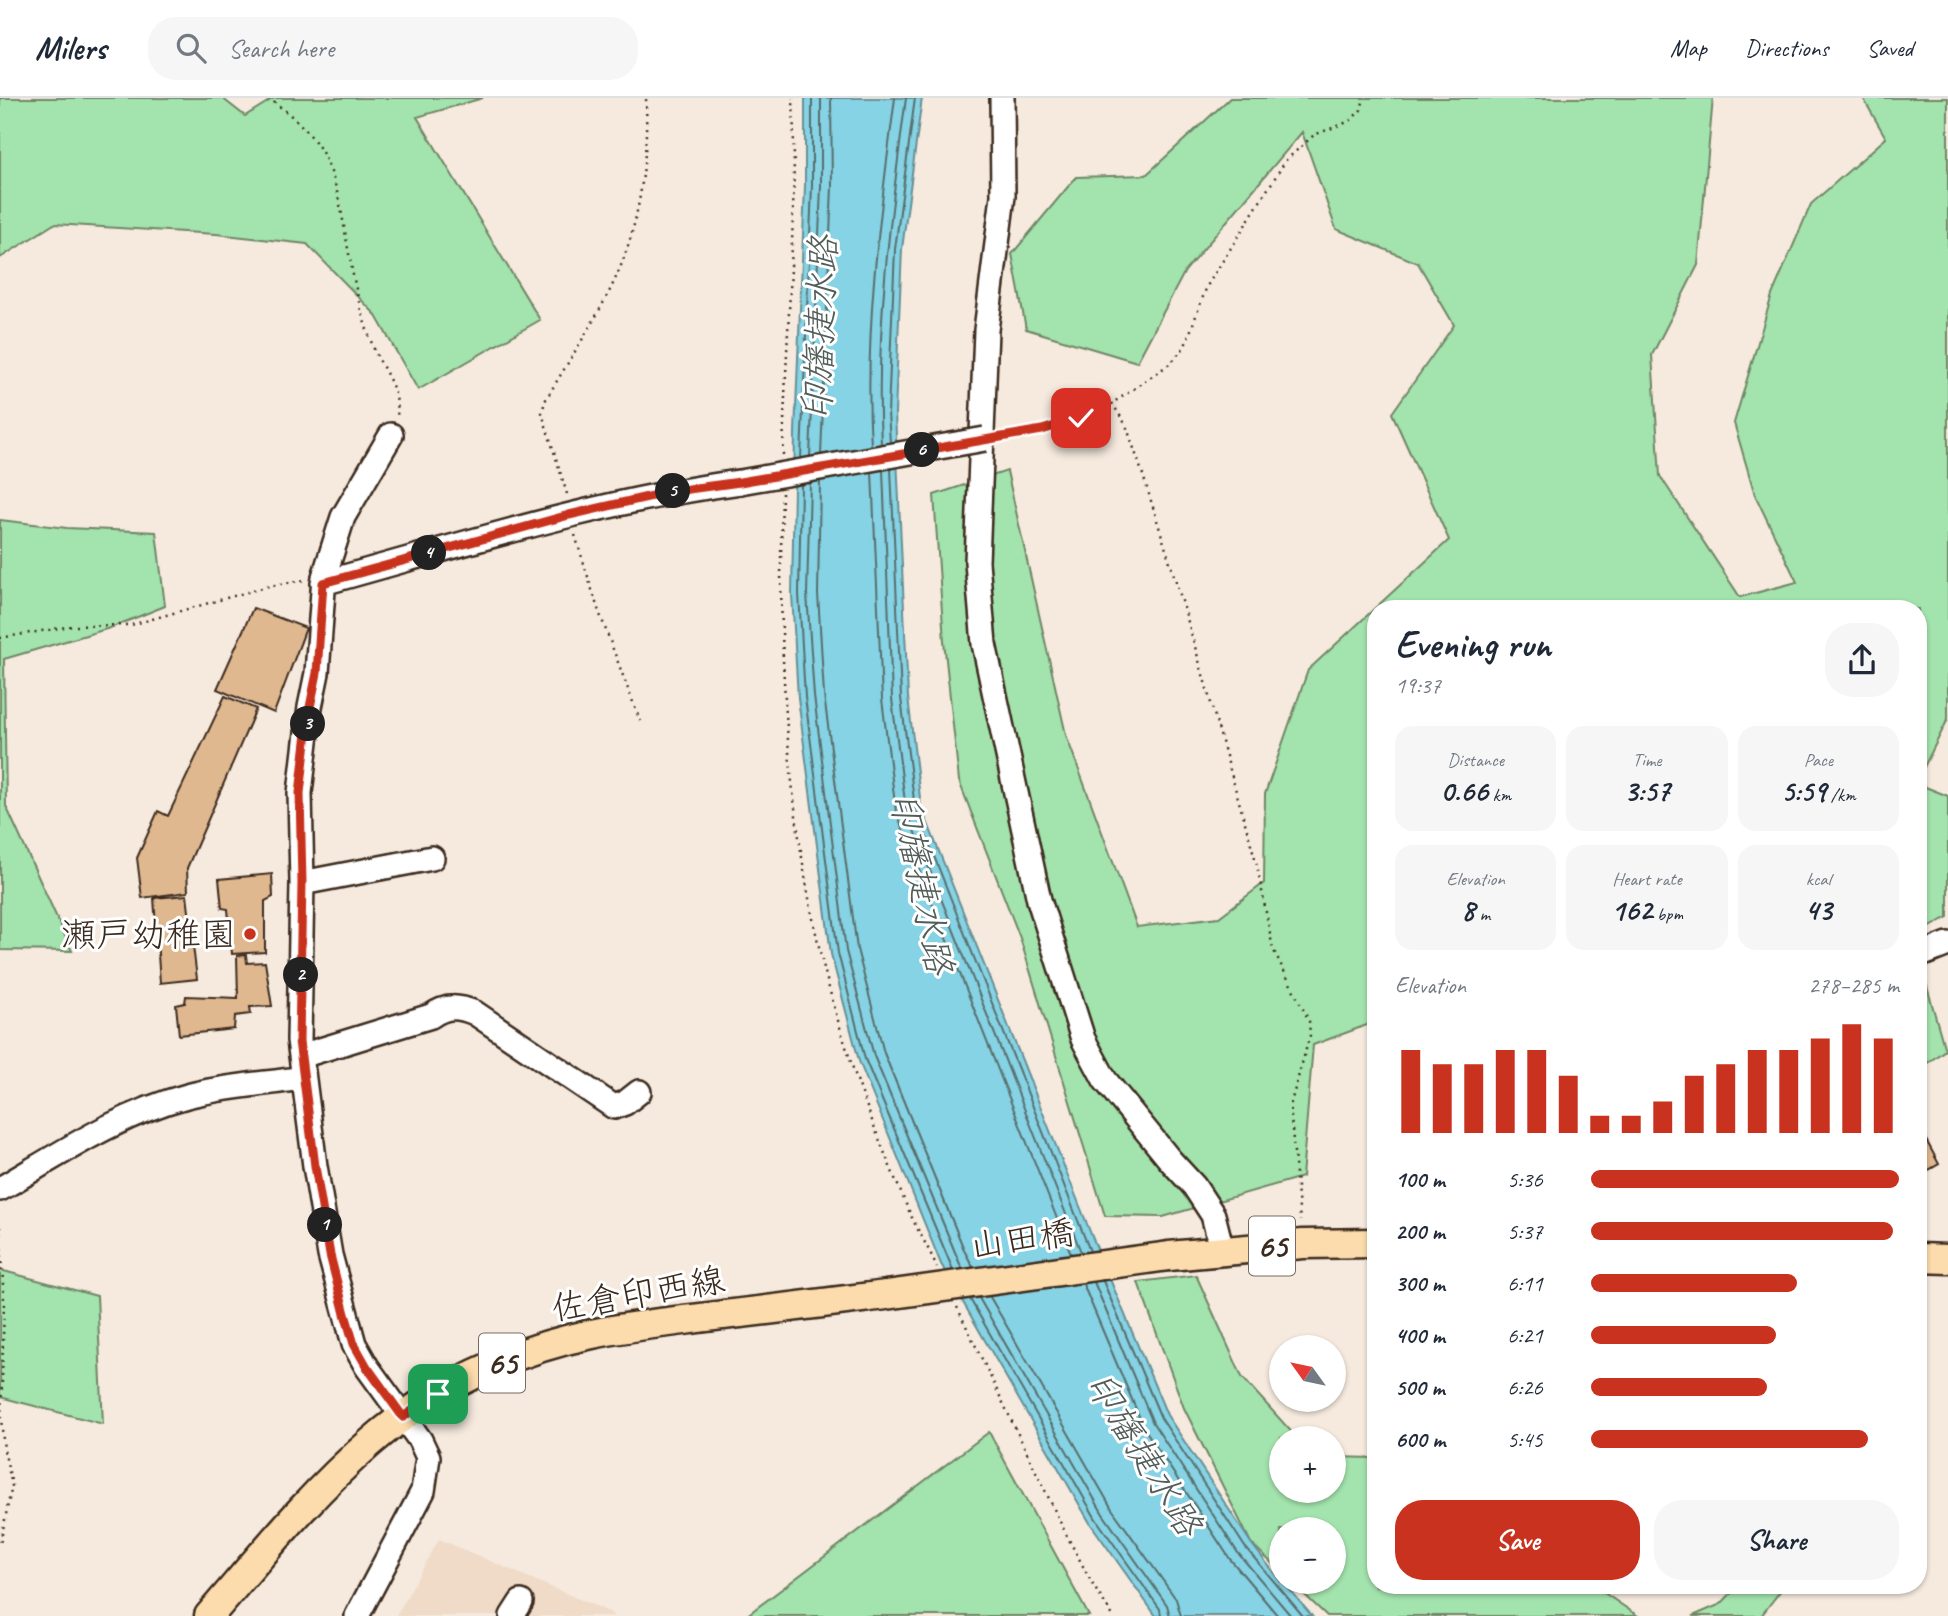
<!DOCTYPE html>
<html lang="en">
<head>
<meta charset="utf-8">
<style>
  body { margin:0; font-family:Caveat,"Klee One",sans-serif; background:#f6f6f7; color:#1f2937; height:100vh; display:flex; flex-direction:column; font-size:26px; white-space:nowrap }
  * { box-sizing:border-box; margin:0 }
  p { font-size:23px; color:#747a83 }
  .icon { flex:none; width:38px; height:38px; fill:none; stroke:currentColor; stroke-width:2; stroke-linecap:round; stroke-linejoin:round }
  .map { position:relative; flex:1; overflow:hidden }
  .panel { position:absolute; left:1367px; top:502px; width:560px; height:994px; display:flex; flex-direction:column; background:#fff; border-radius:28px; box-shadow:0 2px 5px #0004 }
  .panel>* { flex:none }
  .needle { width:46px; rotate:303deg }
  .tools { position:absolute; left:1269px; top:1237px; display:grid; gap:14px }
  .tools a { display:grid; place-items:center; width:77px; height:77px; border-radius:50%; background:#fff; box-shadow:0 2px 5px #0004; font-size:35px }
  .pin { position:absolute; display:grid; place-items:center; width:60px; height:60px; color:#fff; margin:-30px; border-radius:14px; box-shadow:0 4px 10px #0006 }
  .km { position:absolute; width:35px; height:35px; margin:-18px; border-radius:50%; background:#222; color:#fff; font-size:19px; line-height:35px; text-align:center }
  .round { display:grid; place-items:center; flex:none; width:74px; height:74px; border-radius:28px; background:#f6f6f7 }
  .head { display:flex; align-items:center; justify-content:space-between; height:119px; padding:0 28px }
  h1 { font-size:38px; font-weight:600; line-height:52px }
  .figures { display:grid; grid-template-columns:repeat(3,1fr); gap:10px; height:119px; padding:7px 28px }
  .figures div { display:grid; align-content:center; border-radius:18px; background:#f6f6f7; text-align:center }
  .figures b { font-size:30px; font-weight:600 }
  .figures small { font-size:19px; font-weight:400 }
  .figures p { font-size:19px }
  .chart { height:196px; padding:14px 28px }
  .chart p { display:flex; justify-content:space-between }
  .chart svg { width:100%; height:126px; margin-top:7px; stroke:#c8321e; stroke-width:6 }
  .action { display:flex; gap:14px; margin-top:auto; padding:14px 28px }
  .action a { flex:1; height:80px; border-radius:28px; background:#c8321e; color:#fff; font-size:28px; font-weight:600; line-height:80px; text-align:center }
  .action a+a { background:#f6f6f7; color:#1f2937 }
  ul { padding:0 28px; list-style:none; font-size:23px }
  li { display:grid; grid-template-columns:112px 84px 1fr; align-items:center; height:52px }
  li i { height:18px; border-radius:9px; background:#c8321e }
  header { display:flex; align-items:center; gap:42px; box-sizing:border-box; height:98px; padding:0 35px; background:#fff; border-bottom:2px solid #e0e1e3 }
  header strong { font-size:33px }
  nav { display:flex; gap:38px; margin-inline-start:auto; font-size:24px }
  .search { width:490px; height:63px; background:#f6f6f7; display:flex; align-items:center; gap:18px; box-sizing:border-box; padding:0 24px; border-radius:28px; color:#747a83; font-size:26px }
  .map>svg:first-child { display:block }
  .built { fill:#efdbc7 }
  .green { fill:#a3e3ad; stroke:#6f8666; stroke-width:2 }
  .water { fill:#85d3e4; stroke:#678f95; stroke-width:2 }
  .lines { fill:none; stroke-linecap:round; stroke-linejoin:round }
  .shore { stroke:#596e6d; stroke-width:2 }
  .building { fill:#e0b890; stroke:#3b2a1e; stroke-width:2 }
  .minor-casing { stroke:#3b2a1e; stroke-width:28 }
  .major-casing { stroke:#3b2a1e; stroke-width:33 }
  .path { stroke:#3b2a1e; stroke-width:2.5; stroke-dasharray:2 5; stroke-linecap:butt }
  .minor { stroke:#fff; stroke-width:23 }
  .major { stroke:#fcdcac; stroke-width:28 }
  .minor-bridge-casing { stroke:#3b2a1e; stroke-width:28; stroke-linecap:butt }
  .major-bridge-casing { stroke:#3b2a1e; stroke-width:33; stroke-linecap:butt }
  .minor-bridge { stroke:#fff; stroke-width:23 }
  .major-bridge { stroke:#fcdcac; stroke-width:28 }
  .route-casing { stroke:#fff; stroke-width:14 }
  .route { stroke:#c8321e; stroke-width:9 }
  .poi-dot { fill:#c8321e; stroke:#fff; stroke-width:2.5 }
  .labels { text-anchor:middle; dominant-baseline:central; stroke-width:6; stroke-linejoin:round; paint-order:stroke }
  .shield { fill:#fff; stroke:#766a62; stroke-width:2 }
  .shield-label { font-size:33px; font-weight:bold; fill:#3b2a1e }
  .poi-label { font-size:35px; fill:#3b2a1e; stroke:#fff; text-anchor:end }
  .street-label { font-size:35px; fill:#3b2a1e; stroke:#fff }
  .water-label { font-size:37px; font-style:italic; fill:#515d59; stroke:#fff }
</style>
</head>
<body>
<header>
<strong>Milers</strong>
<div class="search"><svg class="icon" aria-label="search" viewBox="0 0 24 24"><circle cx="10" cy="10" r="6"/><path d="M15 15l6 6"/></svg>Search here</div>
<nav><a>Map</a><a>Directions</a><a>Saved</a></nav>
</header>
<div class="map">
<svg width="1948" height="1518" viewBox="0 0 1948 1518">
  <rect width="100%" height="100%" fill="#f6eade"/>
  <filter id="ink" filterUnits="userSpaceOnUse"><feTurbulence type="fractalNoise" baseFrequency=".0143" numOctaves="2"/><feDisplacementMap in="SourceGraphic" scale="14" xChannelSelector="R" yChannelSelector="G"/><feConvolveMatrix kernelMatrix="1 2 1 2 8 2 1 2 1" color-interpolation-filters="sRGB"/></filter>
  <g filter="url(#ink)">
    <path class="built" d="M439 1441 609 1514 614 1518H396Z"/>
    <path class="green" d="M0 0H222L245 18 274 0H483L417 19 540 222 418 292 375 216 307 146 216 136 54 126 0 160Z
      M1230 0H1713L1698 167 1652 257 1660 378 1740 499 1797 484 1755 397 1734 325 1772 197 1811 106 1886 40 1863 0H1948V621L1918 681V511H1376L1375 924 1313 947 1302 1079 1163 1119 1105 1118 1020 840 959 683 944 543 934 397 1007 373 1066 637 1137 829 1219 819 1264 785 1265 696 1308 572 1449 442 1392 315 1454 227 1418 165 1336 131 1302 34 1185 173 1137 264 1026 231 1012 156 1076 79 1146 77Z
      M0 422 67 430 156 434 165 508 110 530 4 561 6 708 72 853 0 852Z
      M1918 686 1948 698V819L1918 836Z
      M1918 857 1945 952 1918 972Z
      M0 1172 97 1198 103 1326 0 1299Z
      M1196 1177 1242 1279 1297 1340H1281V1393H1334V1359L1375 1360 1376 1488H1594L1638 1518H1327L1291 1484H1334V1432H1281V1474L1251 1445 1184 1310 1138 1184Z
      M989 1334 1089 1518H746Z
      M1738 1488H1784L1761 1518H1693L1721 1506Z"/>
    <path class="water" d="M805 0H922L902 151 895 315 908 599 921 708 1091 1136 1167 1317 1251 1445 1281 1484H1283L1312 1518H1156L1090 1425 941 1166 859 963 831 856 798 600 792 496 795 334 805 88Z"/>
    <g class="lines">
      <path class="shore" d="M890 344 888 315 895 151 915 0
        M881 346C875 231 891 113 906 0
        M871 348C864 232 880 115 895 0
        M821 357 832 88 831 0
        M810 358 821 88V0
        M801 360 812 88V0
        M891 371 901 600 915 710 1090 1153
        M883 372 892 601 906 712 1081 1154
        M872 374 882 601 896 714 1071 1156
        M820 383 818 496 824 597 857 851 884 955 965 1154 973 1169
        M810 385 807 496 814 598 846 853 874 958 962 1171
        M801 387 799 496 805 599 838 855 865 961 953 1172
        M1103 1183 1161 1320 1245 1449 1303 1518
        M1094 1184 1153 1325 1238 1455 1291 1518
        M1083 1186 1144 1330 1230 1461 1278 1518
        M990 1199 1112 1411 1176 1501 1181 1518
        M979 1200 1103 1416 1167 1507 1170 1518
        M970 1201 1096 1421 1160 1511 1161 1518"/>
    </g>
    <path class="building" d="M253 510 306 530 274 615 217 591Z
      M225 598 256 611 187 770 188 794 142 800 137 760 158 713 168 718Z
      M272 776 273 799 265 803V854L232 856 228 811 222 810 219 781Z
      M187 797 197 881 160 885 154 800Z
      M246 857 247 865 265 864 272 908 250 909 251 916 235 918 234 931 179 937 176 907 185 905 186 898 238 900 237 858Z
      M1918 1027 1939 1066 1918 1078Z"/>
    <g class="lines">
      <defs>
        <path id="minor" d="M1002 0 1003 98 986 232 977 464 984 546 1039 802 1083 941 1105 982 1170 1062 1194 1088 1213 1117 1222 1152
          M323 485C461 447 598 403 740 384
          M302 785 432 760
          M1918 858 1948 846
          M301 958 431 918C447 907 458 908 475 915L614 1009 625 1005 639 994
          M0 1091C60 1056 119 1016 187 998 224 988 265 986 303 980
          M357 1518 423 1393 428 1359 420 1342 367 1269 354 1246 330 1157 315 1068 299 942 302 785 300 695 310 609 317 575 324 479 343 419 391 337
          M512 1518 521 1504"/>
        <path id="major" d="M1169 1158 1303 1146 1376 1145
          M1918 1160 1948 1161
          M209 1518C260 1459 311 1395 371 1344 432 1291 512 1252 592 1236 635 1227 679 1223 723 1217 777 1211 831 1204 886 1197"/>
      </defs>
      <use href="#minor" class="minor-casing"/>
      <use href="#major" class="major-casing"/>
      <path class="path" d="M268 0C291 16 314 36 326 62 338 88 342 117 347 145 353 178 359 211 371 243 379 268 401 291 397 318
        M1112 305 1126 327 1143 377 1182 503 1257 767 1273 851 1309 923 1310 937 1290 1008 1300 1123
        M1003 338 1042 332 1081 320 1119 301 1171 265 1185 248 1207 188 1286 62 1314 37 1350 23 1361 12 1364 0
        M783 357C786 238 797 119 793 0
        M782 395C777 592 791 792 856 979 873 1027 892 1075 913 1122 921 1138 930 1153 937 1169
        M567 396 542 315 545 303C567 265 593 227 612 188 640 131 648 62 646 0
        M575 437 598 511 640 623
        M0 540 72 528 131 527 269 488 305 482
        M0 1129 4 1203 1 1320 4 1352 12 1387 0 1446
        M957 1209 1066 1436 1094 1489 1113 1518"/>
      <use href="#minor" class="minor"/>
      <use href="#major" class="major"/>
      <defs>
        <path id="minor-bridge" d="M740 384 985 341"/>
        <path id="major-bridge" d="M886 1197 1169 1158"/>
      </defs>
      <use href="#minor-bridge" class="minor-bridge-casing"/>
      <use href="#major-bridge" class="major-bridge-casing"/>
      <use href="#minor-bridge" class="minor-bridge"/>
      <use href="#major-bridge" class="major-bridge"/>
    </g>
  </g>
  <g class="lines" filter="url(#ink)">
    <defs>
      <path id="route" d="M438 1296 403 1319 367 1269 354 1246 345 1216 330 1157 315 1068 299 943 302 785 300 695 310 609 317 575 323 485 569 417 674 393 740 384 1042 332 1081 320"/>
    </defs>
    <use href="#route" class="route-casing"/>
    <use href="#route" class="route"/>
  </g>
  <circle class="poi-dot" cx="250" cy="836" r="7"/>
  <g class="labels">
    <g class="shield">
      <rect x="1249" y="1118.5" width="46" height="59" rx="5"/>
      <rect x="479" y="1235.5" width="46" height="59" rx="5"/>
    </g>
    <g class="shield-label">
      <text x="1272" y="1148">65</text>
      <text x="502" y="1265">65</text>
    </g>
    <g class="poi-label">
      <text x="236" y="836">瀬戸幼稚園</text>
    </g>
    <g class="street-label">
      <text transform="translate(1022 1141) rotate(-8)">山田橋</text>
      <text transform="translate(638 1196) rotate(-10)">佐倉印西線</text>
    </g>
    <g class="water-label">
      <text transform="translate(820 230) rotate(-88)">印旛捷水路</text>
      <text transform="translate(922 785) rotate(78)">印旛捷水路</text>
      <text transform="translate(1144 1356) rotate(58)">印旛捷水路</text>
    </g>
  </g>
</svg>
<div class="tools">
<a><svg class="needle" viewBox="-14 -14 28 28"><path d="M0-13l5 13h-10z" fill="#e53935"/><path d="M0 13l5-13h-10z" fill="#747a83"/></svg></a>
<a>+</a>
<a>−</a>
</div>
<div class="pin" style="left:438px;top:1296px;background:#1e9e55"><svg class="icon" aria-label="arrive" viewBox="0 0 24 24"><path d="M6 21V4h12l-3 4 3 4H6"/></svg></div>
<div class="pin" style="left:1081px;top:320px;background:#d93025"><svg class="icon" aria-label="check" viewBox="0 0 24 24"><path d="M5 12l5 5 9-10"/></svg></div>
<b class="km" style="left:325px;top:1127px">1</b>
<b class="km" style="left:301px;top:877px">2</b>
<b class="km" style="left:308px;top:626px">3</b>
<b class="km" style="left:429px;top:455px">4</b>
<b class="km" style="left:673px;top:393px">5</b>
<b class="km" style="left:922px;top:352px">6</b>
<section class="panel">
<div class="head"><div><h1>Evening run</h1><p>19:37</p></div><a class="round"><svg class="icon" aria-label="share" viewBox="0 0 24 24"><path d="M12 15V3M7 8l5-5 5 5M5 13v7h14v-7"/></svg></a></div>
<div class="figures">
<div><p>Distance</p><b>0.66<small> km</small></b></div>
<div><p>Time</p><b>3:57</b></div>
<div><p>Pace</p><b>5:59<small> /km</small></b></div>
</div>
<div class="figures">
<div><p>Elevation</p><b>8<small> m</small></b></div>
<div><p>Heart rate</p><b>162<small> bpm</small></b></div>
<div><p>kcal</p><b>43</b></div>
</div>
<div class="chart"><p><span>Elevation</span>278–285 m</p>
<svg viewBox="0 0 160 44" preserveAspectRatio="none"><path d="M5 44V15M15 44V20M25 44V20M35 44V15M45 44V15M55 44V24M65 44V38M75 44V38M85 44V33M95 44V24M105 44V20M115 44V15M125 44V15M135 44V11M145 44V6M155 44V11"/></svg>
</div>
<ul>
<li><b>100 m</b>5:36<i style="width:100%"></i></li>
<li><b>200 m</b>5:37<i style="width:98%"></i></li>
<li><b>300 m</b>6:11<i style="width:67%"></i></li>
<li><b>400 m</b>6:21<i style="width:60%"></i></li>
<li><b>500 m</b>6:26<i style="width:57%"></i></li>
<li><b>600 m</b>5:45<i style="width:90%"></i></li>
</ul>
<div class="action"><a>Save</a><a>Share</a></div>
</section>
</div>
</body>
</html>
